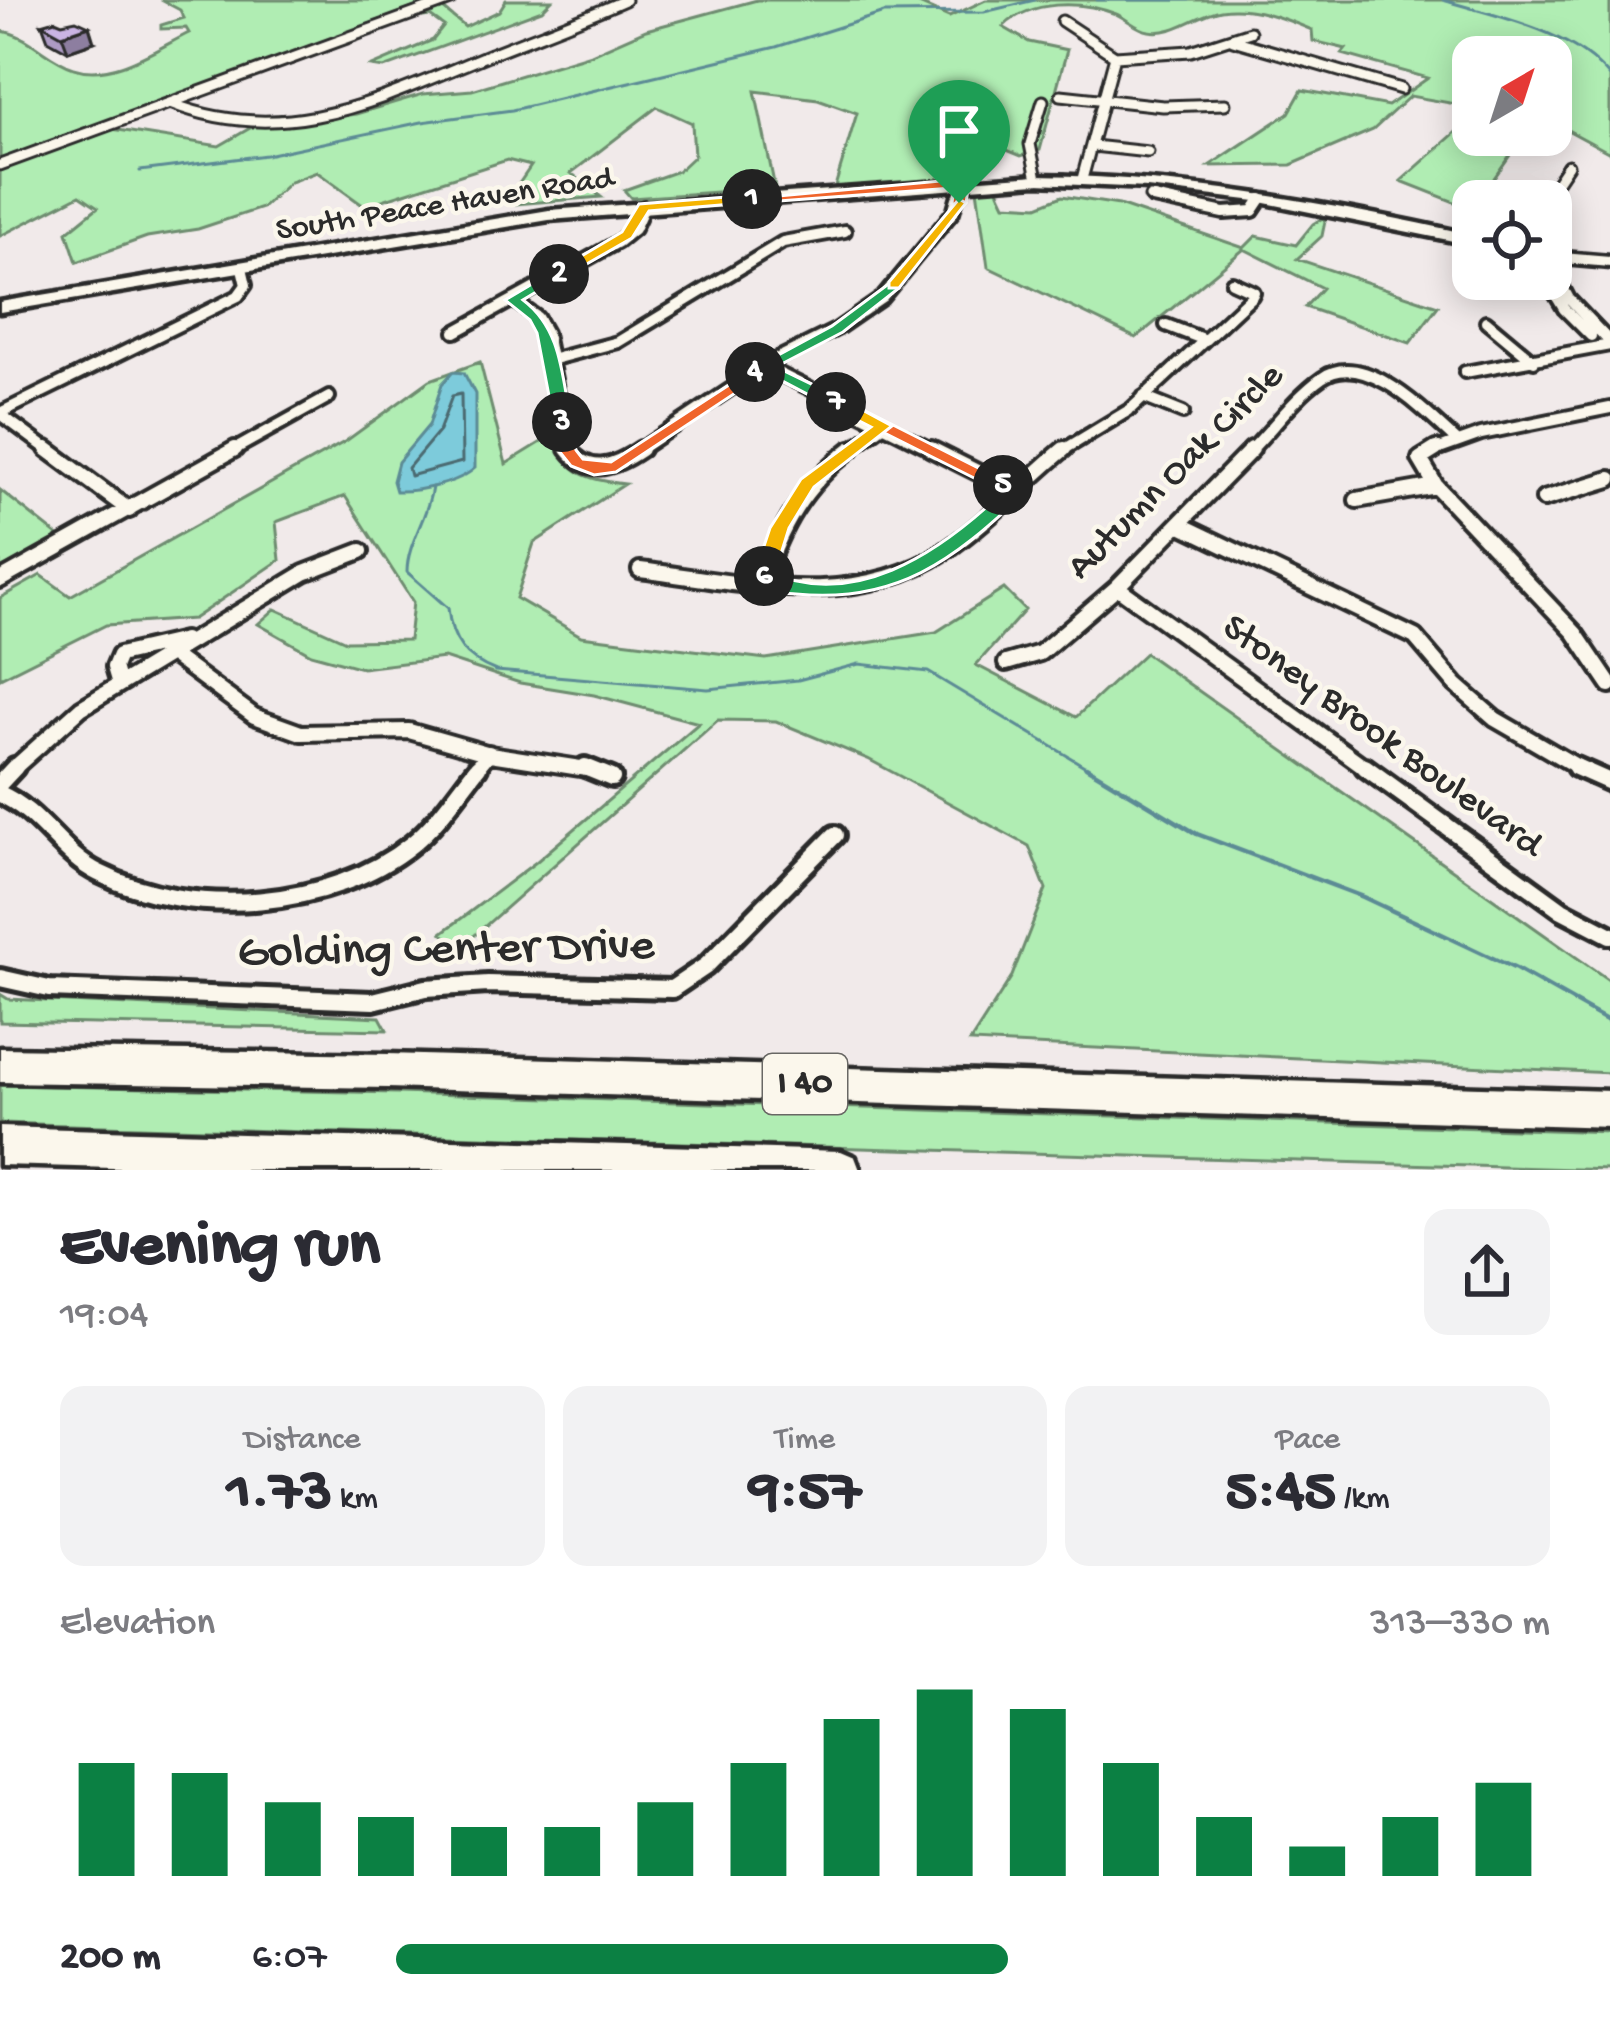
<!DOCTYPE html>
<html lang="en">
<head>
<meta charset="utf-8">
<style>
  body { margin:0; font-family:"Gochi Hand",sans-serif; background:#f2f2f3; color:#2b2b33; height:100vh; display:flex; flex-direction:column; font-size:45px; white-space:nowrap }
  * { box-sizing:border-box; margin:0 }
  p { font-size:39px; color:#7c7c81 }
  .icon { flex:none; width:66px; height:66px; fill:none; stroke:currentColor; stroke-width:2; stroke-linecap:round; stroke-linejoin:round }
  .map { position:relative; height:1170px; overflow:hidden }
  .panel { display:flex; flex-direction:column; background:#fff; flex:1 }
  .panel>* { flex:none }
  .needle { width:78px; rotate:39deg }
  .controls { position:absolute; left:1452px; top:36px; display:grid; gap:24px }
  .controls a { display:grid; place-items:center; width:120px; height:120px; border-radius:24px; background:#fff; box-shadow:0 6px 30px #0003; font-size:60px }
  .pin { position:absolute; display:grid; place-items:center; width:102px; height:102px; color:#fff; margin:-123px -51px; border-radius:50% 50% 50% 0; rotate:-45deg; box-shadow:0 0 12px #0007 }
  .pin .icon { rotate:45deg }
  .km { position:absolute; width:60px; height:60px; margin:-30px; border-radius:50%; background:#222; color:#fff; font-size:33px; line-height:60px; text-align:center }
  .round { display:grid; place-items:center; flex:none; width:126px; height:126px; border-radius:24px; background:#f2f2f3 }
  .summary { display:flex; align-items:center; justify-content:space-between; height:204px; padding:0 60px }
  h1 { font-size:66px; font-weight:700; line-height:90px }
  .figures { display:grid; grid-template-columns:repeat(3,1fr); gap:18px; height:204px; padding:12px 60px }
  .figures div { display:grid; align-content:center; border-radius:24px; background:#f2f2f3; text-align:center }
  .figures b { font-size:60px; font-weight:700 }
  .figures small { font-size:33px; font-weight:400 }
  .figures p { font-size:33px }
  .chart { height:336px; padding:24px 60px }
  .chart p { display:flex; justify-content:space-between }
  .chart svg { width:100%; height:216px; margin-top:12px; stroke:#0b8043; stroke-width:6 }
  ul { padding:0 60px; list-style:none; font-size:39px }
  li { display:grid; grid-template-columns:192px 144px 1fr; align-items:center; height:90px }
  li i { height:30px; border-radius:15px; background:#0b8043 }
  .map>svg:first-child { display:block }
  .green { fill:#b0edb3; stroke:#6e8c6f; stroke-width:3 }
  .water { fill:#7dcbdb; stroke:#5c8b95; stroke-width:3 }
  .lines { fill:none; stroke-linecap:round; stroke-linejoin:round }
  .shore { stroke:#4c6b71; stroke-width:3 }
  .stream-far1 { stroke:#5c8b95; stroke-width:3 }
  .stream { stroke:#5c8b95; stroke-width:4.5 }
  .street-far3-casing { stroke:#2b2b2b; stroke-width:15 }
  .street-far2-casing { stroke:#2b2b2b; stroke-width:18 }
  .street-far1-casing { stroke:#2b2b2b; stroke-width:22 }
  .street-casing { stroke:#2b2b2b; stroke-width:26 }
  .secondary-casing { stroke:#2b2b2b; stroke-width:9 }
  .highway-casing { stroke:#2b2b2b; stroke-width:9 }
  .street-far3 { stroke:#fbf7ec; stroke-width:9 }
  .street-far2 { stroke:#fbf7ec; stroke-width:10 }
  .street-far1 { stroke:#fbf7ec; stroke-width:14 }
  .street { stroke:#fbf7ec; stroke-width:16 }
  .secondary { fill:#fbf7ec; fill-rule:evenodd }
  .highway { fill:#fbf7ec; fill-rule:evenodd }
  .wall { fill:#ae9bc4; stroke:#2b2b2b; stroke-width:3 }
  .shaded-wall { fill:#8d7ea0; stroke:#2b2b2b; stroke-width:3 }
  .building { fill:#cab4e4; stroke:#2b2b2b; stroke-width:3 }
  .split-1 { fill:#f0652b; stroke:#fff; stroke-width:3 }
  .split-2 { fill:#f5b400; stroke:#fff; stroke-width:3 }
  .split-3 { fill:#22a559; stroke:#fff; stroke-width:3 }
  .split-4 { fill:#f0652b; stroke:#fff; stroke-width:3 }
  .split-5 { fill:#f0652b; stroke:#fff; stroke-width:3 }
  .split-6 { fill:#22a559; stroke:#fff; stroke-width:3 }
  .split-7 { fill:#f5b400; stroke:#fff; stroke-width:3 }
  .split-8 { fill:#22a559; stroke:#fff; stroke-width:3 }
  .split-9 { fill:#f5b400; stroke:#fff; stroke-width:3 }
  .labels { text-anchor:middle; dominant-baseline:central; stroke-width:9; stroke-linejoin:round; paint-order:stroke }
  .far-street-label { font-size:33px; fill:#2b2b2b; stroke:#fbf7ec }
  .shield { fill:#fbf7ec; stroke:#696865; stroke-width:3 }
  .shield-label { font-size:36px; font-weight:bold; fill:#2b2b2b }
  .street-label { font-size:39px; fill:#2b2b2b; stroke:#fbf7ec }
  .near-street-label { font-size:48px; fill:#2b2b2b; stroke:#fbf7ec }
</style>
</head>
<body>
<div class="map">
<svg width="1610" height="1170" viewBox="0 0 1610 1170">
  <rect width="100%" height="100%" fill="#f1eaea"/>
  <filter id="ink" filterUnits="userSpaceOnUse"><feTurbulence type="fractalNoise" baseFrequency=".00833" numOctaves="2"/><feDisplacementMap in="SourceGraphic" scale="24" xChannelSelector="R" yChannelSelector="G"/><feConvolveMatrix kernelMatrix="1 2 1 2 8 2 1 2 1" color-interpolation-filters="sRGB"/></filter>
  <g filter="url(#ink)">
    <path class="green" d="M161 0H435L0 160V31C29 34 46 59 74 68 112 81 156 49 189 33L186 28 161 29V25L184 18 180 10Z
      M506 0H552L542 10 384 68 372 66 433 40 444 26 430 16 408 19 442 8 465 27 499 11Z
      M757 0H910L949 17 986 0H1610V153L1551 121V57H1473V107L1410 96 1373 130 1291 165 1209 166 1289 113 1302 90 1388 106 1428 78 1342 54 1346 49 1313 41 1312 30C1286 19 1251 5 1221 10 1198 14 1174 36 1149 31 1138 30 1126 18 1116 14 1080 0 1030 0 1003 27L1029 42 1067 50 1040 150 1021 156 995 145 977 157 975 175 834 190 857 113 818 99 755 91 775 188 631 198 624 190 678 171 694 156 692 123 657 107 571 173 601 197 516 204 512 194 531 166 507 160 364 206 317 172 290 182 262 208 198 229 147 237 77 262 67 232 98 207 80 195 0 236V170L112 129 219 146 252 127 356 114 423 94 472 90 591 54 646 30Z
      M1473 117V135H1524L1478 201H1473L1472 209 1401 181Z
      M997 187 1005 204 1038 206 1062 196 1119 205 1244 248 1256 236 1296 245 1313 224 1326 216 1322 236 1297 259 1438 306 1410 343 1305 307 1322 288 1244 249 1136 338 988 267 977 189Z
      M480 362 506 464 553 435C566 474 587 480 625 484L534 543 516 598 581 636 766 659 936 632 1004 589 1025 610 976 665 1076 717 1145 653 1610 981V1073L970 1042 1012 976 1046 889 1029 846 868 759 776 721 718 720 459 949 442 933 536 862 699 723 594 695 520 683 444 658 362 668 311 654 258 624 275 609 346 641 409 640 413 602 345 496 276 522 280 560 193 619 106 625 0 678V598L41 575 70 596 346 441 430 380Z
      M0 490 61 538 0 574Z
      M0 994 8 999 380 1017 387 1030 0 1022Z
      M0 1085 397 1093 1610 1132V1170L0 1123Z"/>
    <path class="water" d="M453 372 464 373 475 394V468C459 483 419 492 396 491L393 481 398 462 429 425 442 384Z"/>
    <g class="lines">
      <path class="shore" d="M461 394 462 462 410 476 408 468 439 431 452 396Z"/>
      <path class="stream-far1" d="M1097 0H1189
        M1443 0C1499 17 1571 30 1610 77
        M140 171 266 155 422 122 512 110 776 47 884 13 984 12 1035 0
        M432 487C428 518 407 543 407 572L448 608C451 641 465 659 496 671L708 689 798 680 859 664 928 672 1091 770"/>
      <path class="stream" d="M1086 767 1197 834 1363 897 1516 969 1610 1022"/>
      <defs>
        <path id="street-far3" d="M1062 21 1115 56 1082 179
          M1233 40 1401 89
          M1115 56 1191 51 1250 32
          M1061 95 1163 106 1225 104
          M170 103C286 149 380 99 488 55 533 37 580 20 625 0
          M1093 146 1148 152
          M0 165 451 0
          M1037 179 1030 144 1043 101
          M1150 197 1167 201
          M957 201 962 183
          M1544 201 1568 165"/>
        <path id="street-far2" d="M1153 198 1224 213 1253 211 1261 199
          M1551 264 1569 299 1610 342
          M1546 279 1564 309 1591 336
          M513 300 537 317 546 333 569 452
          M1486 321 1534 361
          M1166 325 1205 340
          M455 332 618 242 634 229 644 207
          M550 360 618 342 783 242 845 231
          M764 366 937 452
          M1465 372 1610 345
          M1143 397 1183 413
          M0 413 238 296 246 285 242 268
          M0 414 51 452
          M230 452 329 397
          M636 452 774 360 837 329 882 298 953 212 957 198
          M847 452 883 426
          M1060 452 1131 409 1252 296 1254 292 1232 282
          M1249 452C1272 429 1295 397 1322 378 1365 347 1429 416 1458 442
          M1431 452 1481 434 1610 408"/>
        <path id="street-far1" d="M47 449 129 510
          M568 449C590 478 616 466 641 449
          M931 449 1015 491
          M1436 449 1420 459 1436 486 1575 633 1610 685
          M1544 499 1610 479
          M1357 500 1436 486
          M1179 524 1415 637 1456 685 1495 719 1583 770
          M640 570C742 583 853 612 945 551 988 522 1024 482 1064 449
          M0 580 235 449
          M762 584C780 527 803 486 851 449
          M1117 587 1369 770
          M169 653 254 716 301 733 409 731 490 754 593 770
          M1006 663 1040 653 1117 587 1252 449
          M119 684 114 667 119 655 184 640
          M12 770 81 708 304 573 361 551
          M475 770 489 753"/>
        <path id="street" d="M585 767 612 778
          M1365 767 1562 910 1610 935
          M1576 767 1610 782
          M0 783 15 767
          M0 794C41 812 60 854 99 873 191 920 332 909 412 844 438 823 457 793 478 767
          M0 978 49 989 373 1001 426 988 488 984 672 989 706 966 835 835"/>
        <path id="secondary" d="M1037 175C1185 177 1329 203 1473 235V245L1256 201 1147 188 1037 183 549 220 0 312V302L549 210Z
          M1551 252 1610 257V267L1551 262Z"/>
        <path id="highway" d="M0 1048 388 1054 1610 1091V1127L388 1088 0 1082Z
          M0 1127 841 1151 855 1157 860 1170H189L0 1165Z"/>
      </defs>
      <use href="#street-far3" class="street-far3-casing"/>
      <use href="#street-far2" class="street-far2-casing"/>
      <use href="#street-far1" class="street-far1-casing"/>
      <use href="#street" class="street-casing"/>
      <use href="#secondary" class="secondary-casing"/>
      <use href="#highway" class="highway-casing"/>
      <use href="#street-far3" class="street-far3"/>
      <use href="#street-far2" class="street-far2"/>
      <use href="#street-far1" class="street-far1"/>
      <use href="#street" class="street"/>
      <use href="#secondary" class="secondary"/>
      <use href="#highway" class="highway"/>
    </g>
    <path class="wall" d="M42 24 94 42 68 51 48 40Z"/>
    <path class="shaded-wall" d="M89 26 94 42 68 51 62 35Z"/>
    <path class="building" d="M55 20 62 23 76 20 89 26 62 35 42 24Z"/>
  </g>
  <path class="split-1" d="M962 179 969 183 966 203 959 208 952 203 954 188 752 203 745 199Z"/>
  <path class="split-2" d="M752 195 757 202 649 211 632 238 564 277 551 274 622 232 639 204Z"/>
  <path class="split-3" d="M554 271 566 274 523 300C562 329 562 377 571 422L562 427 554 422 537 333 530 320 505 300Z"/>
  <path class="split-4" d="M755 368 763 372 761 376 616 472 594 475 571 466 559 451 556 418 571 422 576 450 583 459 611 462Z"/>
  <path class="split-5" d="M758 363H770L1012 485 996 489 765 373 749 376 747 372Z"/>
  <path class="split-6" d="M1003 479 1022 487V495C954 560 896 604 796 594 781 593 763 594 752 584L757 572 764 570C852 612 938 554 1003 492L994 485Z"/>
  <path class="split-7" d="M830 399H842L892 426 814 487 789 528 774 576 771 581H757L754 576 770 528 801 479 871 427 830 406Z"/>
  <path class="split-8" d="M894 280 899 282V288L843 332 776 367 842 399V406H830L756 367 832 326Z"/>
  <path class="split-9" d="M959 199 966 203 899 288H889V282Z"/>
  <g class="labels">
    <g class="far-street-label">
      <text transform="translate(445 206) rotate(-9)">South Peace Haven Road</text>
    </g>
    <rect class="shield" x="763" y="1054" width="84" height="60" rx="9"/>
    <g class="shield-label">
      <text x="805" y="1084">I 40</text>
    </g>
    <g class="street-label">
      <text transform="translate(1177 473) rotate(-45)">Autumn Oak Circle</text>
      <text transform="translate(1381 738) rotate(36)">Stoney Brook Boulevard</text>
    </g>
    <g class="near-street-label">
      <text transform="translate(446 952) rotate(-1)">Golding Center Drive</text>
    </g>
  </g>
</svg>
<div class="controls">
<a><svg class="needle" viewBox="-14 -14 28 28"><path d="M0-13l5 13h-10z" fill="#e53935"/><path d="M0 13l5-13h-10z" fill="#7c7c81"/></svg></a>
<a><svg class="icon" aria-label="locate" viewBox="0 0 24 24"><circle cx="12" cy="12" r="6"/><path d="M12 2v4M12 18v4M2 12h4M18 12h4"/></svg></a>
</div>
<div class="pin" style="left:959px;top:203px;background:#1e9e55"><svg class="icon" aria-label="arrive" viewBox="0 0 24 24"><path d="M6 21V4h12l-3 4 3 4H6"/></svg></div>
<b class="km" style="left:752px;top:199px">1</b>
<b class="km" style="left:559px;top:274px">2</b>
<b class="km" style="left:562px;top:422px">3</b>
<b class="km" style="left:755px;top:372px">4</b>
<b class="km" style="left:1003px;top:485px">5</b>
<b class="km" style="left:764px;top:576px">6</b>
<b class="km" style="left:836px;top:402px">7</b>
</div>
<section class="panel">
<div class="summary"><div><h1>Evening run</h1><p>19:04</p></div><a class="round"><svg class="icon" aria-label="share" viewBox="0 0 24 24"><path d="M12 15V3M7 8l5-5 5 5M5 13v7h14v-7"/></svg></a></div>
<div class="figures">
<div><p>Distance</p><b>1.73<small> km</small></b></div>
<div><p>Time</p><b>9:57</b></div>
<div><p>Pace</p><b>5:45<small> /km</small></b></div>
</div>
<div class="chart"><p><span>Elevation</span>313–330 m</p>
<svg viewBox="0 0 160 44" preserveAspectRatio="none"><path d="M5 44V21M15 44V23M25 44V29M35 44V32M45 44V34M55 44V34M65 44V29M75 44V21M85 44V12M95 44V6M105 44V10M115 44V21M125 44V32M135 44V38M145 44V32M155 44V25"/></svg>
</div>
<ul>
<li><b>200 m</b>6:07<i style="width:53%"></i></li>
</ul>
</section>
</body>
</html>
